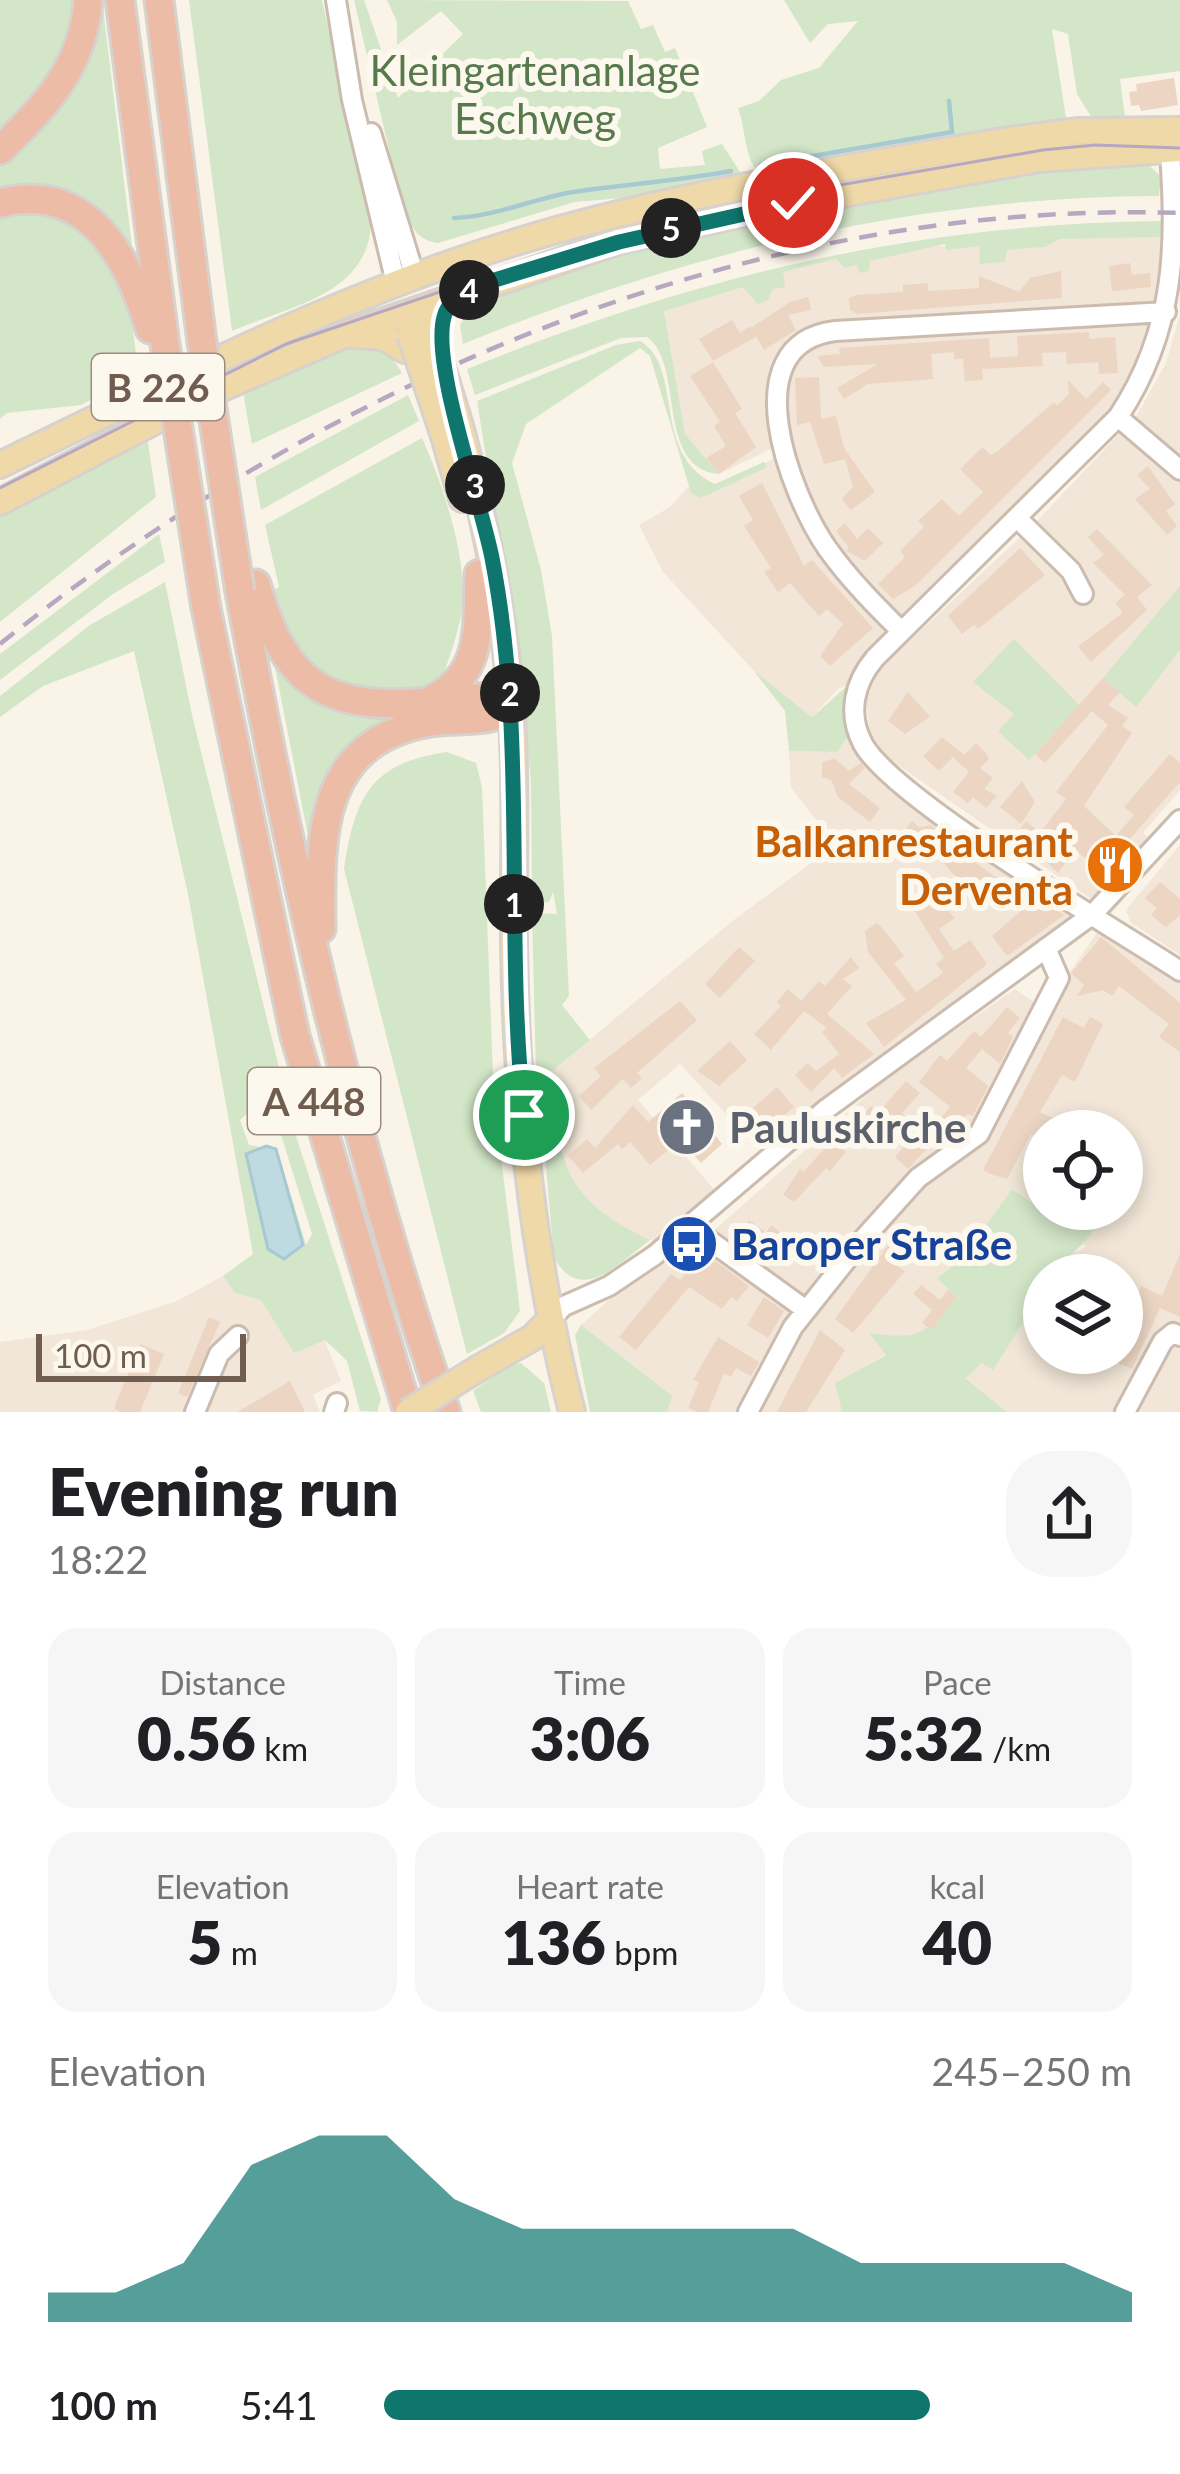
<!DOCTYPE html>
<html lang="en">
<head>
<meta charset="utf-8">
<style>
  body { margin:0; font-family:Lato,sans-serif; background:#f6f6f6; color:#202124; height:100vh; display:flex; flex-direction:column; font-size:45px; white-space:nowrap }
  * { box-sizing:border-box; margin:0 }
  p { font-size:39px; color:#757577 }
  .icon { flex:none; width:66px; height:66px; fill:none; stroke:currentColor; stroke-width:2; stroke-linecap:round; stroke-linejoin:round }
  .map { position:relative; height:1412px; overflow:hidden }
  .sheet { display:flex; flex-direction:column; background:#fff; flex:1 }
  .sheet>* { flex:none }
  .buttons { position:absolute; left:1023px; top:1110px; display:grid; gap:24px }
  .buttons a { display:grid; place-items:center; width:120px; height:120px; border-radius:50%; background:#fff; box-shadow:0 6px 18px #0003; font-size:60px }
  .scale { position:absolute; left:36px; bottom:30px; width:210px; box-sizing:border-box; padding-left:12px; border:6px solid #715d4f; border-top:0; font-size:33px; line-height:42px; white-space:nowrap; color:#715d4f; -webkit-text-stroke:9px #fdf8ee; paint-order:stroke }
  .pin { position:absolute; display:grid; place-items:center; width:102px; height:102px; color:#fff; margin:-51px; border:6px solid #fff; border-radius:50%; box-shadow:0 3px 12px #0007 }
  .km { position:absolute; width:60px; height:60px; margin:-30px; border-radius:50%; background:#222; color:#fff; font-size:33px; line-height:60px; text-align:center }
  .round { display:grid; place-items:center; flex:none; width:126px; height:126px; border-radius:48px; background:#f6f6f6 }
  .head { display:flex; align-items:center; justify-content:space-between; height:204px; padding:0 48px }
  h1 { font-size:66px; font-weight:800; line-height:90px }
  .metrics { display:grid; grid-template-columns:repeat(3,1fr); gap:18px; height:204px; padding:12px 48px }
  .metrics div { display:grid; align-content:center; border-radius:30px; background:#f6f6f6; text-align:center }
  .metrics b { font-size:60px; font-weight:800 }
  .metrics small { font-size:33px; font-weight:400 }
  .metrics p { font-size:33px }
  .chart { height:336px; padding:24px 48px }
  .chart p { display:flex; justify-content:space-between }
  .chart svg { width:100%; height:216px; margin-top:12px; fill:#0f766e; opacity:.7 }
  ul { padding:0 48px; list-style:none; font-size:39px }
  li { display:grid; grid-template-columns:192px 144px 1fr; align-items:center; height:90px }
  li i { height:30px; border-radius:15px; background:#0f766e }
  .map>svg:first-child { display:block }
  .residential { fill:#f1e6d7; fill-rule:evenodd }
  .green { fill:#d3e6c8; fill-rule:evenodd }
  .water { fill:#bfdae1; stroke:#a6c9d2; stroke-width:3 }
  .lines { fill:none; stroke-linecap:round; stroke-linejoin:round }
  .stream { stroke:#a6c9d2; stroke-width:4.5 }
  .building { fill:#ecd5c3 }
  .minor-casing { stroke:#cbbcaf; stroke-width:24 }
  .major-casing { stroke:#d7d2ce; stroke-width:30 }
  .highway-casing { stroke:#d7d2ce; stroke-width:33 }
  .minor { stroke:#fff; stroke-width:18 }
  .major { stroke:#f0d9a9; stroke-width:24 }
  .highway { stroke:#ecbca7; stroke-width:27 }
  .tram { stroke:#b7a8c2; stroke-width:3 }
  .rail { stroke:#b7a8c2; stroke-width:4.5; stroke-dasharray:18 12; stroke-linecap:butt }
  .major-bridge-casing { stroke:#d7d2ce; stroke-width:30; stroke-linecap:butt }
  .highway-bridge-casing { stroke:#d7d2ce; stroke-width:33; stroke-linecap:butt }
  .major-bridge { stroke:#f0d9a9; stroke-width:24 }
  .highway-bridge { stroke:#ecbca7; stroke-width:27 }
  .route-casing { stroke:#fff; stroke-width:24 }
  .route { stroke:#0f766e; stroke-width:15 }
  .labels { text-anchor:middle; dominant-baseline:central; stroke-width:12; stroke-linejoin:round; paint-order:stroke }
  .shield { fill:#fdf8ee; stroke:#9b8c7f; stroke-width:3 }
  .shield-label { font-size:39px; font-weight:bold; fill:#715d4f }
  .park-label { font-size:42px; fill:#577a4c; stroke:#fdf8ee }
  .food-label { font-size:42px; font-weight:bold; fill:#c56008; stroke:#fdf8ee; text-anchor:end }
  .worship-label { font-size:42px; font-weight:bold; fill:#5b616d; stroke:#fdf8ee; text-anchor:start }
  .transit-label { font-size:42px; font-weight:bold; fill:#164399; stroke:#fdf8ee; text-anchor:start }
</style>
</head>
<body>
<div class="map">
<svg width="1180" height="1412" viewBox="0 0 1180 1412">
  <rect width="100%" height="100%" fill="#faf4e8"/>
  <path class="residential" d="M1161 237 1162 289 1154 300 794 343 777 446 719 474 685 434 664 311 676 305 744 286 773 289 783 272 836 259 855 265 925 246H979L981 264 1005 262 1006 250 1045 247 1060 238Z
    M1180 314V790L1143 833 1148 837 1133 859 1091 899 885 756 870 733 866 699 881 668 1037 521 1137 415 1166 363Z
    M1146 320 1152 340 1113 413 906 618 900 620 861 584 816 516 787 435 785 370 816 341Z
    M779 455 890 632 852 685 839 688 812 717 754 671 663 572 639 525 670 507 688 487 702 498Z
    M849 735 1074 914 767 1151 757 1148 680 1064 638 1100 713 1188V1202L662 1242 650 1240 606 1220 575 1188 557 1146 552 1096 544 1092 541 1080 735 919 836 845 791 788 789 751 837 752Z
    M1180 845V955L1130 922 1126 910Z
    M1099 930 1180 979V1412H1007L966 1380 981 1362 992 1369 1044 1289V1353H1122V1275H1053L1067 1256 1086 1247 1063 1223 1012 1189 960 1261 938 1277 957 1297 931 1330 898 1337 870 1335 886 1354 836 1383 842 1412H758L814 1309 917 1187 992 1129 1070 972ZM1044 1131H1122V1209H1044Z
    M1015 989 1040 1006 970 1134 914 1173 743 1412H667L671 1396 581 1325 609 1300 710 1234 890 1075Z
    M223 1276 235 1293 261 1300 294 1352 324 1339 341 1381 313 1395 320 1412H0V1342L87 1330 177 1301Z"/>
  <path class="green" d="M0 0H79L49 83 0 137Z
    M96 0H102L134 263 99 218 0 197V158Z
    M189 0H322L371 221C370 295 289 306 232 331Z
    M354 0H364L398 98 463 34 441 11 397 45V22L387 0 628 1 641 29 653 25 665 52 675 48 707 127 658 148 660 169 705 165 702 151 722 144 742 175 645 196 575 202 438 243C414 240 409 221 401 201Z
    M784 0H1180V71L1120 79 1125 117 1092 118 1077 94 1068 34 1052 29 1066 118 758 172C744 157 746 129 738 108L759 101 781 80 819 68 858 21 828 24 810 43Z
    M1145 161 1161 177 1159 196C915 197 688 252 463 344L460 325 475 301 611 251 1038 167Z
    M34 211C119 227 132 300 138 375L81 405 7 413 0 419V215Z
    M1161 221V237L1060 239 1045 247 1007 250 1005 262 980 264 979 246 946 250 945 244 870 261 869 271 860 273 856 265 845 268 836 259 783 272 785 287 773 289 768 300 758 304 743 287 664 311 685 434 719 474C655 469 685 363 647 337L621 338 475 395 467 369C696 276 913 224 1161 221Z
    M640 341C685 367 650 454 715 484L764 462 767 467 701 498 691 493 650 356 640 348 526 424 512 463 541 570 552 636 569 996 562 1005 590 1040 541 1080 536 1076 532 913 557 914 553 892 549 902 535 903 532 896 531 782 519 663 477 401 616 345Z
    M359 344 388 351 402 373 252 444 243 392Z
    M408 395 419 421 261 510 255 477Z
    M147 436 156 497 0 622V513Z
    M422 438C442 483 462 542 463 591 464 620 450 655 441 682 368 722 284 666 272 590L279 587 265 525Z
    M159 534 165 562 113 594 0 680V654Z
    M165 582 192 715 296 1136 381 1399 377 1412 360 1411 347 1361 325 1340 294 1353 261 1300 235 1293 223 1276 253 1254 188 894 134 651 43 686 0 717V696L90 625ZM251 1110H266L276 1119 312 1234 306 1245 277 1150 249 1145 240 1120Z
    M1180 586V650L1136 707 1103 678Z
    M1014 639 1079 705 1029 760 998 731 1014 714 973 682Z
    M272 652 304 689 431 708 397 720 310 846Z
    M754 671 812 717 846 687 849 735 837 752 789 751 785 711Z
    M447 752 476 763 482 787 494 1101 520 1311 504 1333 467 1354 344 869C355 797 370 763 447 752Z
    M544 1092 552 1096C560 1175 577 1206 650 1240 619 1263 582 1306 554 1258L540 1098Z
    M1012 1189 1062 1223 1079 1210 1099 1220C1087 1245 1069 1253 1053 1275H1044V1289L993 1370 981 1363 966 1379 1007 1412H842L835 1383 886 1355 869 1333C917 1340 927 1335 957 1297L937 1278 960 1261Z
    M581 1325 672 1396 667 1412H590L575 1335Z
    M521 1363 544 1383 551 1412H481L473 1391 508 1366Z"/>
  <path class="water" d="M266 1146 276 1149 303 1245 284 1259 268 1249 246 1154Z"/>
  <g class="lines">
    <path class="stream" d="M761 165 952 132 949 101
      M454 218C497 216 532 199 573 192 625 184 678 181 731 171"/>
  </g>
  <path class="building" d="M1174 78 1178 105 1141 111 1139 105 1131 106 1129 92 1137 91 1136 84Z
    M1130 263 1132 275 1150 273 1151 287 1112 291 1109 266Z
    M1061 271 1062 298 857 314 850 310 849 298 856 295 903 292V285L928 283V291L979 288V276L1019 292 1030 278Z
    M808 297 811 310 788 315 796 330 764 350 751 328 790 302Z
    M732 320 740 333 750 326 756 337 713 361 699 339Z
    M1089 332V339L1115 337 1118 373 1099 374 1098 362 1067 364 1066 352 1042 353 1043 366 982 369 983 380 965 381 963 359H954V352L931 354 933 379 868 384 844 399 837 388 878 364 824 367 817 356 840 354 839 348 989 338 990 358 1018 356 1017 336Z
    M713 362 742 409 735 413 756 447 719 474 706 458 726 446 714 426 720 422 690 376Z
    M819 377 821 419 836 416 844 448 875 492 851 510 842 499 853 487 845 459 824 464 810 422 797 425 795 378Z
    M1068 380 1086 399 1103 382 1111 390 915 586 893 599 878 584 905 557 900 551 924 527 918 521 942 499 959 516 983 492 960 469 983 447 990 455 997 452 1054 402 1057 406 1069 394Z
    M1148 466 1175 504 1166 511 1177 526 1167 535 1135 499 1150 489 1137 475Z
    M762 483 804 566 812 560 873 628 830 666 820 656 843 624 827 609 819 616 790 583 778 592 764 572 771 568 744 526 753 520 739 496Z
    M845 523 857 539 868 528 883 543 865 561 846 551 849 548 836 531Z
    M1097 529 1152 585 1137 597 1147 610 1091 662 1078 646 1123 613 1115 603 1125 595 1093 563 1104 555 1088 537Z
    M1020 548 1045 575 978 629 974 625 962 634 948 616Z
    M1103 678 1120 692 1108 705 1128 718 1122 726 1132 733 1084 806 1116 836 1134 815 1124 807 1170 754 1180 763V782L1120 850 1128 856 1108 878 1076 850 1058 873 1017 834 1026 821 1040 833 1066 799 1056 792 1108 725 1092 711 1045 763 1035 754Z
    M908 692 930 717 905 734 888 721Z
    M942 737 964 755 976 743 986 753 989 759 980 768 993 778 984 789 997 796 986 808 973 797 968 803 953 792 969 772 953 757 939 771 923 756Z
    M834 758 849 771 861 763 865 768 849 784 880 808 870 822 838 797 831 780 822 777V763Z
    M1022 781 1035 802 1021 824 1000 807Z
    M912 821 919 827 931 825 935 828 928 834 945 848 948 843 1015 891 1022 887 1064 915 1007 956 992 936 1021 911 991 892 987 898 953 874 922 838 910 847 898 838Z
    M1160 882 1180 899V915L1166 927 1151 915 1157 908 1145 898Z
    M931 892 955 918 939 929 954 951 970 940 987 964 884 1047 866 1023 906 1000 868 952 865 931 877 923 886 932 904 956 894 963 916 992 943 973 936 964 944 958 911 905Z
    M1101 937 1180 1003V1052L1159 1037 1169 1024 1119 986 1112 996 1103 990 1077 996 1084 985 1071 973Z
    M739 947 755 961 720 998 705 984Z
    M851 957 859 968 843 979 852 986 827 1014 874 1054 842 1078 834 1068 811 1092 795 1075 807 1063 816 1071 839 1054 822 1032 827 1028 804 1011 771 1050 754 1034 781 1006 777 1002 788 989 801 1001 819 981 825 986Z
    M680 1001 697 1020 637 1073 642 1078 631 1088 623 1079 591 1110 579 1096 601 1076 594 1068Z
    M1007 1007 1020 1018 1008 1033 1013 1037 1000 1064 982 1049 966 1068 988 1086 973 1116 967 1114 941 1145 928 1134 950 1107 919 1082 940 1055 947 1061 974 1031 981 1037Z
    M1063 1017 1084 1028 1090 1017 1103 1024 1075 1082 1062 1075 1040 1112 1079 1131H1044V1140L1031 1134 1007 1179 993 1175 983 1170Z
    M730 1041 747 1060 719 1086 697 1071Z
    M906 1081 920 1093 902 1113 934 1141 908 1169 895 1157 903 1148 882 1120 869 1135 856 1124 871 1106 878 1113Z
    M777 1087 794 1107 762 1135 745 1115Z
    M682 1093 722 1144 701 1163 680 1140 650 1165 630 1142 622 1149 618 1144 583 1173 568 1156 587 1139 595 1148 633 1105 648 1122Z
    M833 1140 846 1152 830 1171 826 1168 794 1202 783 1195 800 1169 803 1172Z
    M749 1220 766 1233 771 1225 787 1238 768 1260 738 1234Z
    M896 1234 909 1245 896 1265 905 1271 853 1333 835 1319Z
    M703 1252 749 1286 737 1301 731 1297 722 1309 689 1287 636 1350 619 1337 671 1274 680 1280Z
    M1180 1254V1317L1160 1308 1132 1369 1095 1353H1122V1330L1141 1286 1162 1296Z
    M921 1285 940 1300 948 1290 957 1297 931 1330 922 1323 932 1310 913 1294Z
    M764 1297 784 1311 768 1338 747 1325Z
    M209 1317 220 1322 187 1397 178 1393Z
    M820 1330 845 1350 806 1412H777Z
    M718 1337 759 1362 751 1376 736 1368 731 1377 724 1373 708 1412H698L688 1408 699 1382 693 1380Z
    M140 1344 164 1354 140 1412H120L114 1408Z
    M290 1381 305 1412H237L275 1390Z"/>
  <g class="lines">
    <defs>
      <path id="minor" d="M336 0 352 100 396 283
        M371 133 415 277
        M1169 139C1177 243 1177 328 1118 417L875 658C854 683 847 714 863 744 893 799 1116 929 1180 971
        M1118 417 1180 470
        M1017 518 1071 571 1083 594
        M901 631C875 605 849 579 827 548 790 494 732 344 835 331L1166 312
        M691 1227 806 1310
        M549 1321 564 1306 609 1286 655 1255 825 1110 1093 914 1180 820
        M195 1412 219 1354 238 1336
        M334 1412 337 1403
        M748 1412 793 1327 864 1238 918 1178 979 1134 1059 978 1046 948
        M1125 1412 1163 1341 1173 1333 1180 1336"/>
      <path id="major" d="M354 335 383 337 405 350
        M461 429C482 509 499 587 508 670 518 761 513 852 514 943 516 1100 533 1260 572 1412
        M444 436 462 499
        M0 465C148 393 293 319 449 264 629 200 822 172 1009 140L1079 131 1180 130
        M0 502 197 399 346 334 619 241 793 203 1039 159 1180 149
        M479 1368 532 1338 549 1321"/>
      <path id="highway" d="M120 0 165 345
        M159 0 202 342
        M0 150C45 107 84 66 88 0
        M0 203C89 181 128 257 150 329
        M256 584C286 692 333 712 440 701 466 698 488 693 511 707 490 725 458 717 430 722 316 742 320 838 321 929
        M240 592C291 869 353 1145 446 1412
        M206 608 295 1036 408 1412
        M434 698C485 673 477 622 479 574"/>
    </defs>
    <use href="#minor" class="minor-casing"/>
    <use href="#major" class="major-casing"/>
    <use href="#highway" class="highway-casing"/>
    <use href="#minor" class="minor"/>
    <use href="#major" class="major"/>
    <use href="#highway" class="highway"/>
    <path class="tram" d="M0 488 286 344 590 241 782 195 1043 150 1095 145 1180 148"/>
    <path class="rail" d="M0 644C329 380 752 199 1180 213"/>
    <defs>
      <path id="major-bridge" d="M429 325 461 429
        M410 334 444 436
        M408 1412 479 1368"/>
      <path id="highway-bridge" d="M202 342 240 592
        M165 345 206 608"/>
    </defs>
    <use href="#major-bridge" class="major-bridge-casing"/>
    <use href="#highway-bridge" class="highway-bridge-casing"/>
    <use href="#major-bridge" class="major-bridge"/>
    <use href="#highway-bridge" class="highway-bridge"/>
  </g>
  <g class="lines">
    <defs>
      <path id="route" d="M524 1115C504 930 528 742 492 558 481 501 431 365 444 317 448 301 461 294 475 286L619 242 793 203"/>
    </defs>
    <use href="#route" class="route-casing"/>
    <use href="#route" class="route"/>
  </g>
  <defs>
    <symbol id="restaurant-disc" viewBox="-11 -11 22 22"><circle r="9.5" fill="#e8710a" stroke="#fdf8ee"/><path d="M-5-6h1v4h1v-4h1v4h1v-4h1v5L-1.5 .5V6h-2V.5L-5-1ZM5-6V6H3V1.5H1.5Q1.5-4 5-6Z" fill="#fff"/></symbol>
    <symbol id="church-disc" viewBox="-11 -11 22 22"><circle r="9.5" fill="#6b7280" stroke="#fdf8ee"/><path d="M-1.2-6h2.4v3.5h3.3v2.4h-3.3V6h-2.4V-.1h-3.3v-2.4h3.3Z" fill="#fff"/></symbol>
    <symbol id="bus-disc" viewBox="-11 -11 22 22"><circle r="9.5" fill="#1a4fb4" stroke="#fdf8ee"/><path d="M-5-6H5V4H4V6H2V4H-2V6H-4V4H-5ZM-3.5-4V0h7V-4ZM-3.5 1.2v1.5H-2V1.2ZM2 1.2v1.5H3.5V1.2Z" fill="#fff"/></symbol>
  </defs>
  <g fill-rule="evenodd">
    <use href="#restaurant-disc" x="1082" y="832" width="66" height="66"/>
    <use href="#church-disc" x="654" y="1094" width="66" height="66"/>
    <use href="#bus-disc" x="656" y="1211" width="66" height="66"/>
  </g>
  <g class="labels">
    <g class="shield">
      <rect x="92" y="354" width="132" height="66" rx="9"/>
      <rect x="248" y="1068" width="132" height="66" rx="9"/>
    </g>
    <g class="shield-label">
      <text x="158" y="387">B 226</text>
      <text x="314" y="1101">A 448</text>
    </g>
    <g class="park-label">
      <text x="535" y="70">Kleingartenanlage<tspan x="535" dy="48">Eschweg</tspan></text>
    </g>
    <g class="food-label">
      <text x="1073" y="841">Balkanrestaurant<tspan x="1073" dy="48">Derventa</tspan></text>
    </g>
    <g class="worship-label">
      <text x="729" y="1127">Pauluskirche</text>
    </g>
    <g class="transit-label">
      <text x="731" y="1244">Baroper Straße</text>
    </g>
  </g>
</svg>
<div class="buttons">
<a><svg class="icon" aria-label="locate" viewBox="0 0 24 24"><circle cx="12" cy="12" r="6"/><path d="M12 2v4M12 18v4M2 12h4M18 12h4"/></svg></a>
<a><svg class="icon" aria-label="layers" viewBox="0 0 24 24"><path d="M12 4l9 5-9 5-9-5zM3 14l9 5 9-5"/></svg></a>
</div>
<div class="scale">100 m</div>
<div class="pin" style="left:524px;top:1115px;background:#1e9e55"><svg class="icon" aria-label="arrive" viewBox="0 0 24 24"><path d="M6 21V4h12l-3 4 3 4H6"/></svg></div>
<div class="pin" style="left:793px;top:203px;background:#d93025"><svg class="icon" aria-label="check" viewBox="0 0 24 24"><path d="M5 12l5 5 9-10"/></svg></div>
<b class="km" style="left:514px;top:904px">1</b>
<b class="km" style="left:510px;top:693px">2</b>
<b class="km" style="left:475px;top:485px">3</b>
<b class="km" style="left:469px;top:290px">4</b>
<b class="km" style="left:671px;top:228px">5</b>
</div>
<section class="sheet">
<div class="head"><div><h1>Evening run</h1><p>18:22</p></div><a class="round"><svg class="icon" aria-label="share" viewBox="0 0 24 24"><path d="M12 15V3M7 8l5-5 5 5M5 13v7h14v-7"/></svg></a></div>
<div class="metrics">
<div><p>Distance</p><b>0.56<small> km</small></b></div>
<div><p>Time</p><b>3:06</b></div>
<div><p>Pace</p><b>5:32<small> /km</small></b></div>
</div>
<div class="metrics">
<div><p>Elevation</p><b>5<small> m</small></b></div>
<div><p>Heart rate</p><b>136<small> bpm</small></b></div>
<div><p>kcal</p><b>40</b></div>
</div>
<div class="chart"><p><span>Elevation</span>245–250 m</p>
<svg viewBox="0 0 160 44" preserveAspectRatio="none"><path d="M0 44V38L10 38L20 32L30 12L40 6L50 6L60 19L70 25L80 25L90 25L100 25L110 25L120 32L130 32L140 32L150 32L160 38V44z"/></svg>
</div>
<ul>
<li><b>100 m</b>5:41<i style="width:73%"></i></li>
</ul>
</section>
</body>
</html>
